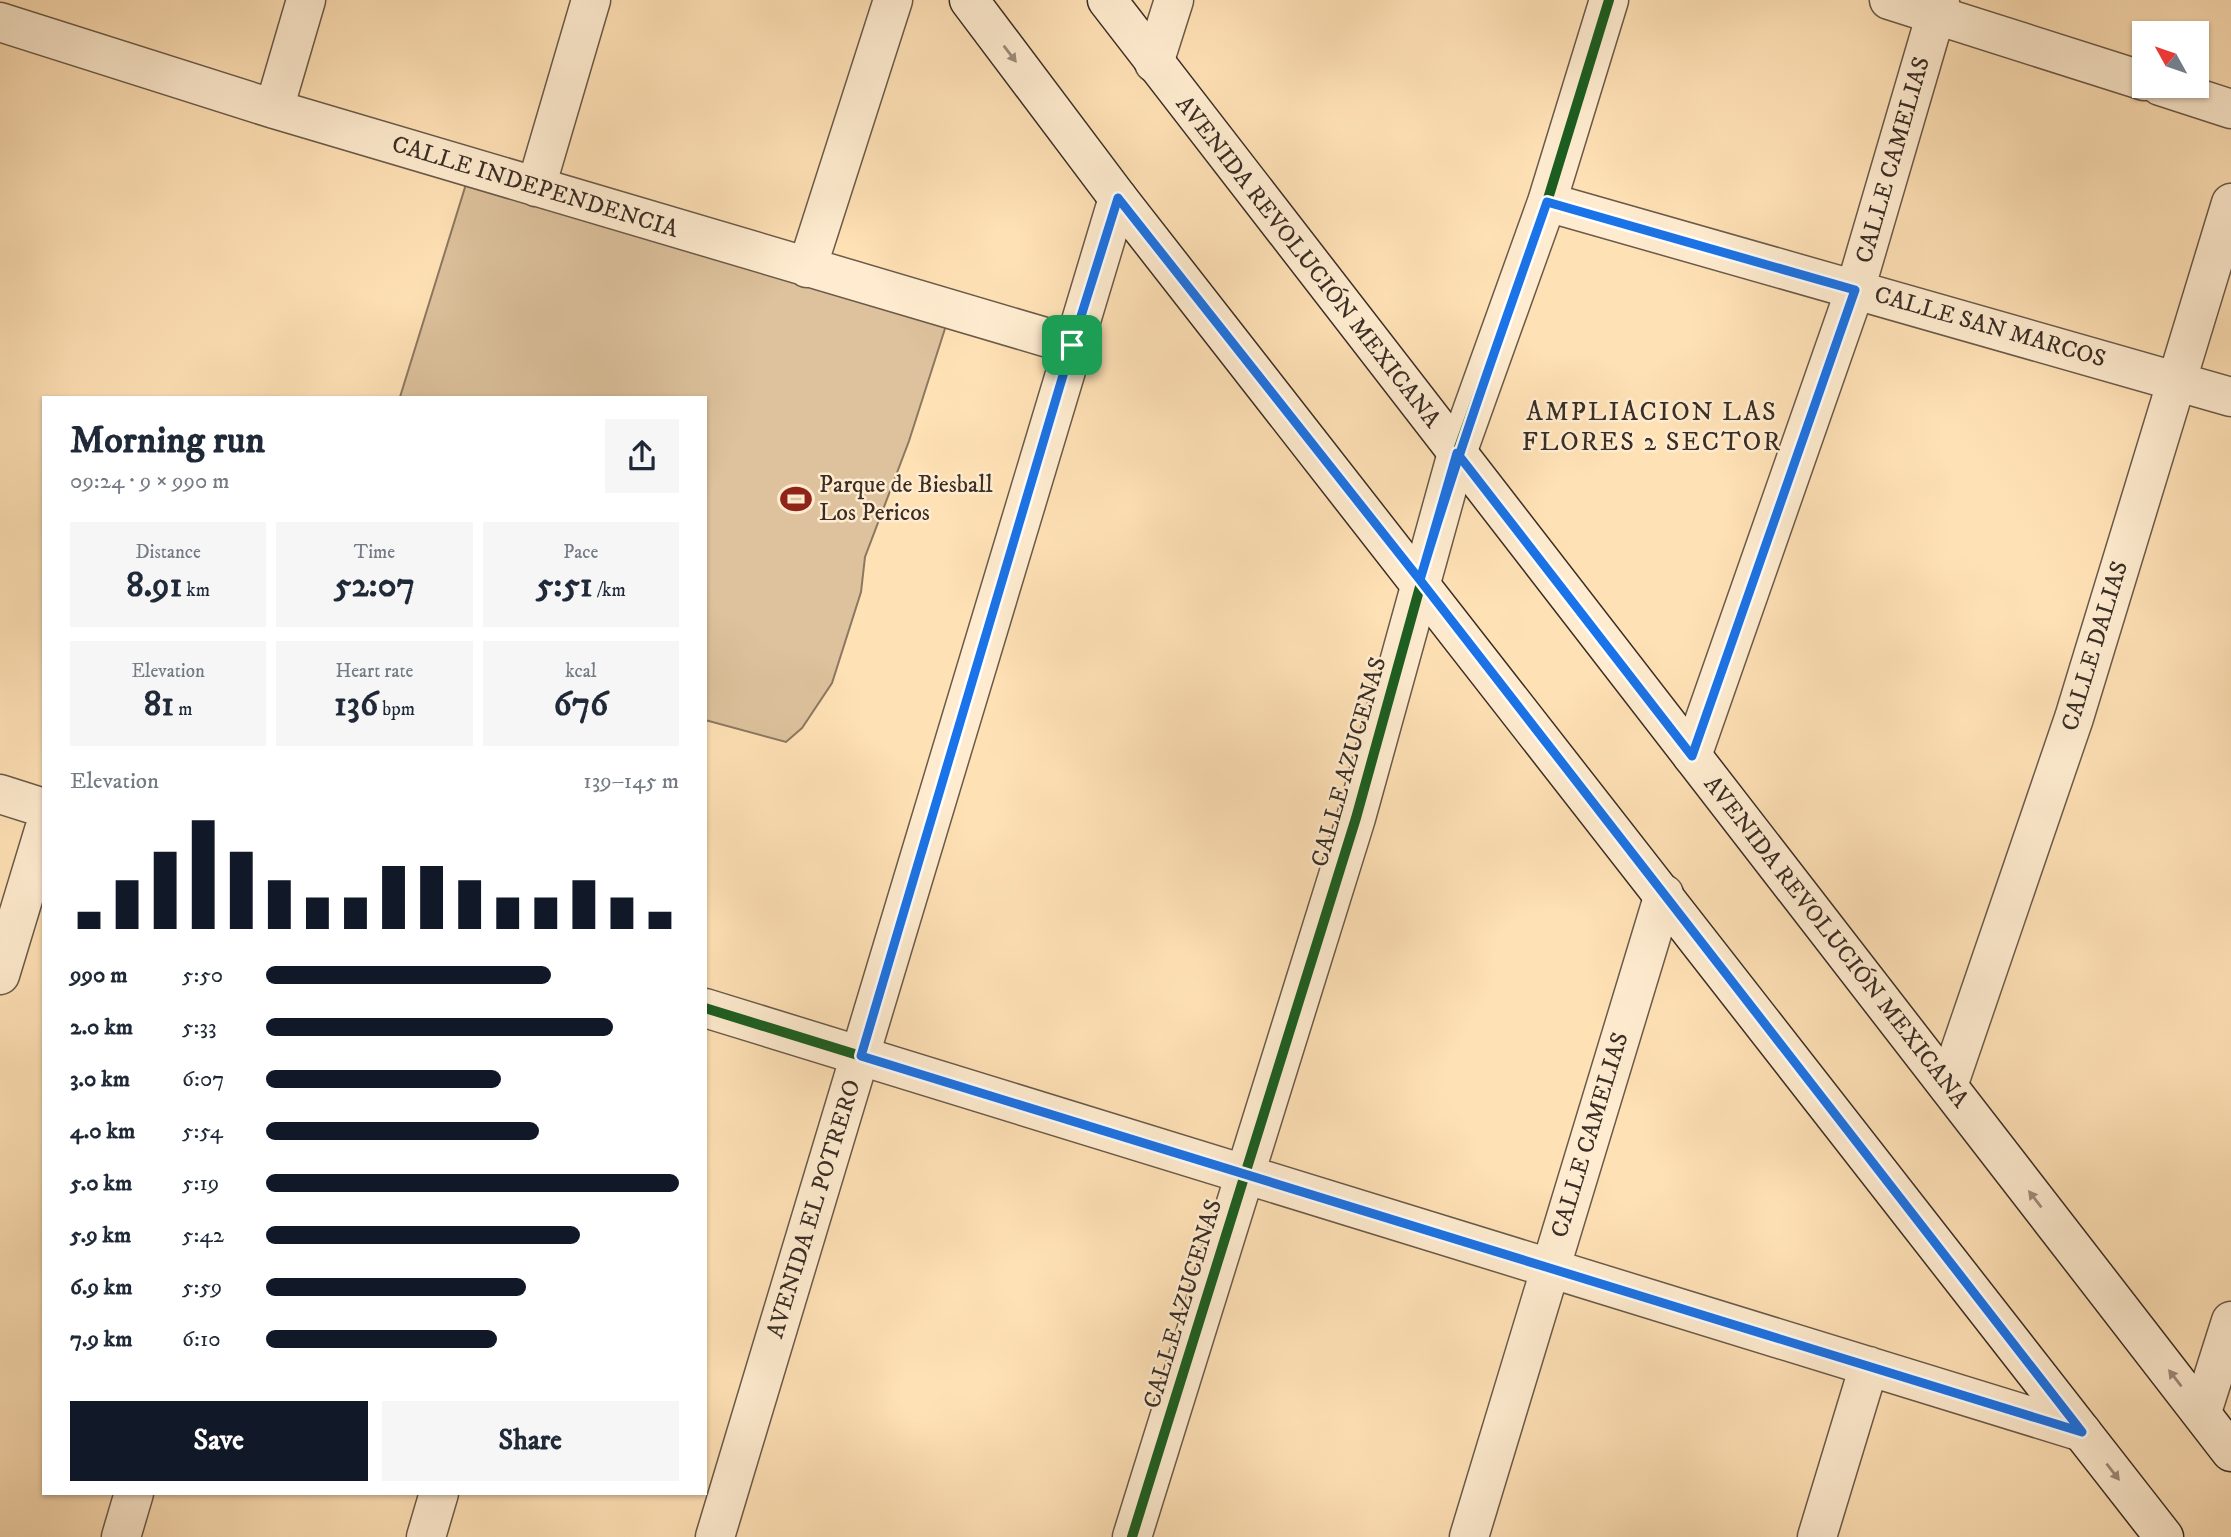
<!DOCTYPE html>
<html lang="en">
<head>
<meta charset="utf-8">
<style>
  body { margin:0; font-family:"IM FELL DW Pica",serif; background:#f6f6f7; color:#1f2937; height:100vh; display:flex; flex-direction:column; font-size:26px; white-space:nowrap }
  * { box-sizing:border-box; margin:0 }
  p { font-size:23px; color:#747a83 }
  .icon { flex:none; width:38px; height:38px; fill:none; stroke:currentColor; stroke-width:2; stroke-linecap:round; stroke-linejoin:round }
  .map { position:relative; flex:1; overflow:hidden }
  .details { position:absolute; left:42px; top:396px; width:665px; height:1099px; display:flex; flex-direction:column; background:#fff; border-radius:0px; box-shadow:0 2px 5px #0004 }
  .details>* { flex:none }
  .needle { width:46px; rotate:310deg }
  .tools { position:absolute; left:2132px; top:21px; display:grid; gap:14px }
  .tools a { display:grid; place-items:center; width:77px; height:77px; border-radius:0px; background:#fff; box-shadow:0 2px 5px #0004; font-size:35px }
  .pin { position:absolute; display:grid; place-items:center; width:60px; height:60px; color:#fff; margin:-30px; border-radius:14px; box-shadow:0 4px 10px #0006 }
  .round { display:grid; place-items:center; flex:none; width:74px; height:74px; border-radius:0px; background:#f6f6f7 }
  .summary { display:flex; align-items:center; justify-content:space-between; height:119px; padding:0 28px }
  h1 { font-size:38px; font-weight:700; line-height:52px }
  .figures { display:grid; grid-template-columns:repeat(3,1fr); gap:10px; height:119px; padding:7px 28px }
  .figures div { display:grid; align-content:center; border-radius:0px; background:#f6f6f7; text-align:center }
  .figures b { font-size:35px; font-weight:700 }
  .figures small { font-size:19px; font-weight:400 }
  .figures p { font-size:19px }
  .chart { height:196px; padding:14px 28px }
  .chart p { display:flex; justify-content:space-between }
  .chart svg { width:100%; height:126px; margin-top:7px; stroke:#111827; stroke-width:6 }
  .primary-button { display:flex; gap:14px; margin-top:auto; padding:14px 28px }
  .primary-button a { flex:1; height:80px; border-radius:0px; background:#111827; color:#fff; font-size:28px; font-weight:700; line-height:80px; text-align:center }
  .primary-button a+a { background:#f6f6f7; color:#1f2937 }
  ul { padding:0 28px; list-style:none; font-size:23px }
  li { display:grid; grid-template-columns:112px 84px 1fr; align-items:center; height:52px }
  li i { height:18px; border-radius:9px; background:#111827 }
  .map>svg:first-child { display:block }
  .green { fill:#ddc29d; stroke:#8b7861; stroke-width:2 }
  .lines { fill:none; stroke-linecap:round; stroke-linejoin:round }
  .minor-casing { stroke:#6a5a49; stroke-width:41 }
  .tertiary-casing { stroke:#6a5a49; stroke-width:41 }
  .secondary-casing { stroke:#392d25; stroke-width:41 }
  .minor { stroke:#ffecd0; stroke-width:38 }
  .tertiary { stroke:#ffecd0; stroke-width:38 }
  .secondary { stroke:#ffecd0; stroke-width:38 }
  .cycleway-casing { stroke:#ffecd0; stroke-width:15 }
  .cycleway { stroke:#1b5e20; stroke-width:10 }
  .oneway { fill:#9c8c7a }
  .route-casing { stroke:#fff; stroke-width:14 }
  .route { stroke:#1a73e8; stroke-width:9 }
  .labels { text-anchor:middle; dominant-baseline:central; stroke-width:5; stroke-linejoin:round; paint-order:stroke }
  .street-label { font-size:24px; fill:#392d25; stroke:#ffecd0 }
  .poi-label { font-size:24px; fill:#392d25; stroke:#ffecd0; text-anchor:start }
  .neighbourhood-label { font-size:26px; letter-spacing:2px; fill:#392d25; stroke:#ffecd0 }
</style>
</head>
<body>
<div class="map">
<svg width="2231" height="1537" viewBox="0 0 2231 1537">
  <rect width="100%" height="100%" fill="#ffe1b6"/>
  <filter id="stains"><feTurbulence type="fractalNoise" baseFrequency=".00286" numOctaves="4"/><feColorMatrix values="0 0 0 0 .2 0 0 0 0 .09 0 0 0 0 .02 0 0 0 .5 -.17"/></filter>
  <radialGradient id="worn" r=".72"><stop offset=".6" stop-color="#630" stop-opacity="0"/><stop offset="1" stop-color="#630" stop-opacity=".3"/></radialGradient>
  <path class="green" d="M471 168 950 313 909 441 865 557 861 592 832 683 802 728 786 742 705 720V397H400Z"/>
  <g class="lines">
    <defs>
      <path id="minor" d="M1889 0 2144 81
        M0 22 274 109 1072 345
        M1154 63 1174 0
        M2160 86 2231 109
        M274 109 306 0
        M536 187 591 0
        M1547 202 2231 397
        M807 268 893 0
        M1692 756 1855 290 1940 0
        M0 794 44 808
        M0 975 44 830
        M705 1008 2082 1432
        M1948 1086 2074 718 2231 203
        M2202 1412 2231 1321
        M121 1537 134 1493
        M426 1537 439 1493
        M1132 1537 1356 818 1457 453 1547 202 1609 0
        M1469 1537 1664 894
        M1817 1537 1869 1366"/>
      <path id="tertiary" d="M715 1537 1118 198"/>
      <path id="secondary" d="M969 0 1118 198 2164 1537
        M1107 0 2231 1452"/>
    </defs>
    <use href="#minor" class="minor-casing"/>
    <use href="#tertiary" class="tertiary-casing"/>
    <use href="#secondary" class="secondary-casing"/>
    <use href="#minor" class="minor"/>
    <use href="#tertiary" class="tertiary"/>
    <use href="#secondary" class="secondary"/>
    <defs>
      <path id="cycleway" d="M705 1008 2082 1432
        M1132 1537 1356 818 1457 453 1547 202 1609 0"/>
    </defs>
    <use href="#cycleway" class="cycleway-casing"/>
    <use href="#cycleway" class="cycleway"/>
  </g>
  <defs><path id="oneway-solid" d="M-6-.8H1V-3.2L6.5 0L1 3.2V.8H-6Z" transform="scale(1.75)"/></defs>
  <g class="oneway">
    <use href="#oneway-solid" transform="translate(1010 54) rotate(53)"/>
    <use href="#oneway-solid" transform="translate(2035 1199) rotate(-128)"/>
    <use href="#oneway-solid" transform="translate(2175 1378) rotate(-128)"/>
    <use href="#oneway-solid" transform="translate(2113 1472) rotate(52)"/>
  </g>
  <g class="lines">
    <defs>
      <path id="route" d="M1072 345 861 1056 2082 1432 1420 580 1457 453 1692 756 1855 290 1547 202C1503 328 1458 452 1420 580L1118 198 1072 345"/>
    </defs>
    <use href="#route" class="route-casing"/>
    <use href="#route" class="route"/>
  </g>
  <defs>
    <symbol id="stadium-bare" viewBox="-9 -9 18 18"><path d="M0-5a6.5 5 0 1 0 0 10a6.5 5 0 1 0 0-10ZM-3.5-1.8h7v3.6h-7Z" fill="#8f2418" stroke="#ffecd0" stroke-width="2.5" paint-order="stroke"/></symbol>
  </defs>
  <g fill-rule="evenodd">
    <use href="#stadium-bare" x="774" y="477" width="44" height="44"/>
  </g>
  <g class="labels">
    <g class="street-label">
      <text transform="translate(1893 160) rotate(-74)">CALLE CAMELIAS</text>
      <text transform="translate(535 187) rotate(17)">CALLE INDEPENDENCIA</text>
      <text transform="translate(1308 262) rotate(52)">AVENIDA REVOLUCIÓN MEXICANA</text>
      <text transform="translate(1990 327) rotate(16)">CALLE SAN MARCOS</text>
      <text transform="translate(2095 646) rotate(-73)">CALLE DALIAS</text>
      <text transform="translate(1349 762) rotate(-74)">CALLE AZUCENAS</text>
      <text transform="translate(1836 942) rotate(52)">AVENIDA REVOLUCIÓN MEXICANA</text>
      <text transform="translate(1590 1135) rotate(-73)">CALLE CAMELIAS</text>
      <text transform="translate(814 1209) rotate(-73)">AVENIDA EL POTRERO</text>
      <text transform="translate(1183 1304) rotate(-73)">CALLE AZUCENAS</text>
    </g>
    <g class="poi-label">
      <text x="819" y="485">Parque de Biesball<tspan x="819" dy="28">Los Pericos</tspan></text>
    </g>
    <g class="neighbourhood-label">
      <text x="1652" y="412">AMPLIACION LAS<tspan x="1652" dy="30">FLORES 2 SECTOR</tspan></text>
    </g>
  </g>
  <rect width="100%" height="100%" filter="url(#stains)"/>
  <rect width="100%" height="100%" fill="url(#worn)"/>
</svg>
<div class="tools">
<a><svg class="needle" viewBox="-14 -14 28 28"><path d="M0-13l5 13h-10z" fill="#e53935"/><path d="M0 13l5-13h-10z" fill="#747a83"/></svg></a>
</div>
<div class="pin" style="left:1072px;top:345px;background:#1e9e55"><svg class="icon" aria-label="arrive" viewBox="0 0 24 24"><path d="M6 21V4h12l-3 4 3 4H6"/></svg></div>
<section class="details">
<div class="summary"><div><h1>Morning run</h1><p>09:24 · 9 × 990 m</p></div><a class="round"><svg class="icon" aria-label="share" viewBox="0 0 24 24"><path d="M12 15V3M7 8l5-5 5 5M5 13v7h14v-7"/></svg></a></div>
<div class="figures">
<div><p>Distance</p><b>8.91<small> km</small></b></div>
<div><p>Time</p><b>52:07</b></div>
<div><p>Pace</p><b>5:51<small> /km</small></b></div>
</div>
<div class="figures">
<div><p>Elevation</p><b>81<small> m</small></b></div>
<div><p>Heart rate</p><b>136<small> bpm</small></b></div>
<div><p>kcal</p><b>676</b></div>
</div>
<div class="chart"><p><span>Elevation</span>139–145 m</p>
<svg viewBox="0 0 160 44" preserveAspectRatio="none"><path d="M5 44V38M15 44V27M25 44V17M35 44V6M45 44V17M55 44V27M65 44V33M75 44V33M85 44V22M95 44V22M105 44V27M115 44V33M125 44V33M135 44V27M145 44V33M155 44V38"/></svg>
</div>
<ul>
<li><b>990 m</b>5:50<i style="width:69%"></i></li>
<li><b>2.0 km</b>5:33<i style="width:84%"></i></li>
<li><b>3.0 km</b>6:07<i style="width:57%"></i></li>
<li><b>4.0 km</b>5:54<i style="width:66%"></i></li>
<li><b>5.0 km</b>5:19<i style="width:100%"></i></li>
<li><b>5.9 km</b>5:42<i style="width:76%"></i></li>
<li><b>6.9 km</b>5:59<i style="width:63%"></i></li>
<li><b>7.9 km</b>6:10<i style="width:56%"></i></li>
</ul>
<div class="primary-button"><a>Save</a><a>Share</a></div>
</section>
</div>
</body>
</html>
